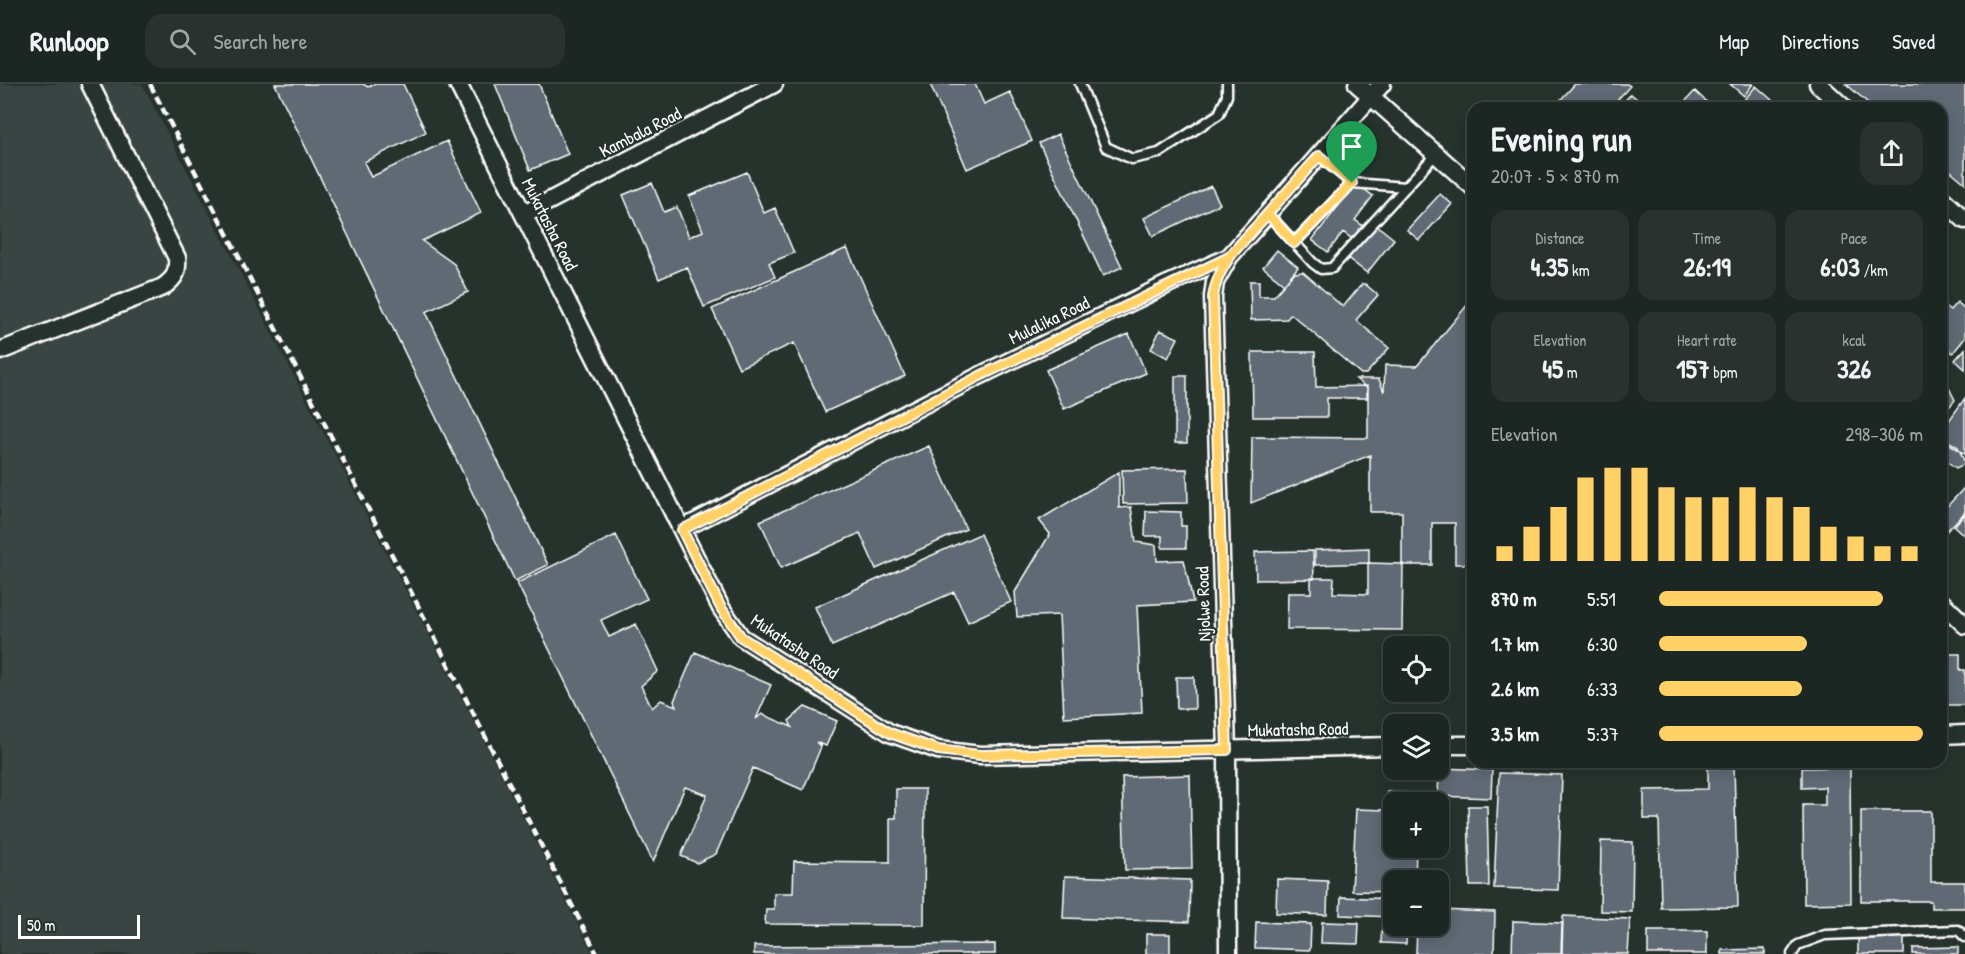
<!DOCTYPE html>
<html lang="en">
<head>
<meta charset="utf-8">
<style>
  body { margin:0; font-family:"Patrick Hand",sans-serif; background:#29322f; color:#f1f3f6; height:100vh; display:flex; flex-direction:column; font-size:22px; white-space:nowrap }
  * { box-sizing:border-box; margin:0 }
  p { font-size:20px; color:#a0a5a5 }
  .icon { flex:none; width:33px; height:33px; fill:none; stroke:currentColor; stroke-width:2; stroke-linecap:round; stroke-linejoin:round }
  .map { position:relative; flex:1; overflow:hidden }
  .details { position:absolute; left:1467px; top:18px; width:480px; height:666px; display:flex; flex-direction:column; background:#1c2622; border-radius:18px; box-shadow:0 3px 15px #0003,0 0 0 2px #3a4340 }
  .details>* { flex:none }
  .tools { position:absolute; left:1383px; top:552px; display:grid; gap:12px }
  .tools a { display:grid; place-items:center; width:66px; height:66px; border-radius:12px; background:#1c2622; box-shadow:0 3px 15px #0003,0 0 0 2px #3a4340; font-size:30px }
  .scale { position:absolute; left:18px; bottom:15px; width:122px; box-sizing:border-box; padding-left:6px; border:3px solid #fff; border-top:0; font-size:16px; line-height:21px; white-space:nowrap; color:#fff; -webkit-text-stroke:4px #26332d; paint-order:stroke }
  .pin { position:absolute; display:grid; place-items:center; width:51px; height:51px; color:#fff; margin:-62px -26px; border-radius:50% 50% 50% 0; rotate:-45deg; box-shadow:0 0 6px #0007 }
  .pin .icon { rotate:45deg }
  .round { display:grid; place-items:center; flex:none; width:63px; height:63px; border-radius:18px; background:#29322f }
  .headline { display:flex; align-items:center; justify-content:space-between; height:102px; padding:0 24px }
  h1 { font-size:33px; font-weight:700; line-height:45px }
  .stats { display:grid; grid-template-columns:repeat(3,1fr); gap:9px; height:102px; padding:6px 24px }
  .stats div { display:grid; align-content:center; border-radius:15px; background:#29322f; text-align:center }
  .stats b { font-size:26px; font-weight:700 }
  .stats small { font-size:16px; font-weight:400 }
  .stats p { font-size:16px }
  .chart { height:168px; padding:12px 24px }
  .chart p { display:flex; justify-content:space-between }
  .chart svg { width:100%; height:108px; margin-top:6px; stroke:#ffd166; stroke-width:6 }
  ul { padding:0 24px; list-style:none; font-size:20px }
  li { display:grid; grid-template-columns:96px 72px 1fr; align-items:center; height:45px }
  li i { height:15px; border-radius:8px; background:#ffd166 }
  header { display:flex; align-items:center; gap:36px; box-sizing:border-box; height:84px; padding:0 30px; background:#1c2622; border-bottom:2px solid #3a4340 }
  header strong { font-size:28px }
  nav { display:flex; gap:33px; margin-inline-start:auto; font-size:21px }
  .search { width:420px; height:54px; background:#29322f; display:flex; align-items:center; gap:15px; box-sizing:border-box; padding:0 21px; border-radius:18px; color:#a0a5a5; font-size:22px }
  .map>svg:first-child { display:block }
  .built { fill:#374442 }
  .building { fill:#5e6b74; stroke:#fff; stroke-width:1.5 }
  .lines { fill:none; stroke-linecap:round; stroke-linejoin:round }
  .lane-casing { stroke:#fff; stroke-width:13 }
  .street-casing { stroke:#fff; stroke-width:21 }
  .lane { stroke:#26332d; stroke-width:8 }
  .street { stroke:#26332d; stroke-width:16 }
  .rail { stroke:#fff; stroke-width:4.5; stroke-dasharray:9 4.5; stroke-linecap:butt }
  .route-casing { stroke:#fff; stroke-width:12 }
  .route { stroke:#ffd166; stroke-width:8 }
  .labels { text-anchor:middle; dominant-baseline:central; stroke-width:4.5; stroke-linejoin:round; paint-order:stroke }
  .street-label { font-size:18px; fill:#fff; stroke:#26332d }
</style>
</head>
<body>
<header>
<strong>Runloop</strong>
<div class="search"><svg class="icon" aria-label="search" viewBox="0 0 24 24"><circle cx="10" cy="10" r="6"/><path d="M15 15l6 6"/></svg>Search here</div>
<nav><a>Map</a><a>Directions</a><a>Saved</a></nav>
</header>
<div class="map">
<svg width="1965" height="870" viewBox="0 0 1965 870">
  <rect width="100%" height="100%" fill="#26332d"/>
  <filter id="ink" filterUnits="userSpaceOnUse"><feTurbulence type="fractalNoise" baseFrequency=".0167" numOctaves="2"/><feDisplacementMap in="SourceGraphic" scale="12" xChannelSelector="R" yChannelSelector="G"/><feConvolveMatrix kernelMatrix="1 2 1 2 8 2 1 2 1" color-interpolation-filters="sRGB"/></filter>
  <g filter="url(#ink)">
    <path class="built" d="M0 0H142L485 659 593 870H0Z"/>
    <path class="building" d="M275 0H363L368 3 375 0H403L426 48 364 78 371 93 447 57 481 129 422 157 454 180 468 208 426 228 548 481 515 497Z
      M495 0H539L568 70 530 86Z
      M930 0H975L984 20 1010 8 1032 57 967 85Z
      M1575 0H1627L1630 2 1610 24H1553Z
      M1730 0H1753L1744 12Z
      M1846 0H1965V99L1941 79V24H1874Z
      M1756 2 1781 24H1737Z
      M1695 7 1713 24H1679Z
      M1631 10 1648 24 1619 23Z
      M1058 50 1122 183 1103 192 1039 59Z
      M747 88 764 129 775 124 794 169 769 179 775 193 704 223 687 183 659 195 623 111 652 99 664 128 677 123 689 153 703 147 689 112Z
      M1356 99 1373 112 1355 136 1370 147 1375 140 1394 155 1367 189 1345 172 1356 158 1343 148 1328 168 1312 156Z
      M1211 102 1220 120 1153 152 1144 134Z
      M1440 110 1452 120 1419 156 1407 146Z
      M847 164 905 292 825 328 794 259 739 284 712 225Z
      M1277 166 1298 183 1284 200 1263 183Z
      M1303 188 1343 223 1362 200H1365L1378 211 1356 236 1389 264 1366 290H1361L1291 230 1287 235 1251 236 1250 197H1259V212H1274L1294 189Z
      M1473 214V480H1455V439H1432V481H1402V428H1370V371L1251 419 1252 353 1368 354V305L1356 295H1379L1384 308 1385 281 1417 282Z
      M1957 218 1965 225V254L1953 269 1941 259V219L1950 226Z
      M1160 246 1178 254 1168 274 1151 265Z
      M1129 250 1146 289 1064 325 1046 286Z
      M1965 265V285L1955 276Z
      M1252 268H1315L1316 303 1367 302V314H1327V333H1253Z
      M1175 292H1187V359H1175Z
      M1941 294 1946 298 1955 316 1941 333Z
      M1965 314V370L1941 354V348Z
      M1950 358 1958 363 1965 379V380L1956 384 1941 373V362Z
      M929 362 966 445 876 485 860 449 781 484 760 437Z
      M1187 385 1188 419 1123 420 1122 386Z
      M1119 388V424L1131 423 1136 458 1156 461 1157 477 1184 476 1193 518 1137 521 1142 629 1064 633 1059 531 1017 533 1015 508 1050 450 1039 436Z
      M1965 403V428L1941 453V429Z
      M1146 427 1181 428V442H1186V464H1162V452H1145Z
      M1965 430V452L1954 442Z
      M980 450 1011 518 968 538 954 508 832 562 815 523Z
      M616 451 647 515 601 536 609 553 636 540 658 587 641 602 652 624 661 616 676 622 674 617 695 568 771 601 756 635 762 630 792 643 789 637 805 623 837 637 826 662 816 658 821 663 803 706 753 684 716 770 697 779 681 772 707 711 685 703 653 778 517 499Z
      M1369 464V479L1315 481V466Z
      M1313 467 1314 495 1256 496 1255 468Z
      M1368 479 1403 480 1402 546 1287 545 1288 509H1311V494H1334L1333 509 1368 510Z
      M1941 570H1960V586H1965V621H1941Z
      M1176 593H1194L1195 625H1177Z
      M1734 683 1738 823 1661 824 1659 735H1644V706L1708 705V684Z
      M1850 683 1851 819 1804 820 1803 721H1825V703L1802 704V684Z
      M1439 684 1492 686 1491 714 1438 712Z
      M1499 689 1562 691 1558 806 1494 804Z
      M1190 691 1192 785 1125 786 1122 693Z
      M896 705H925L924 841 765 840 766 825H774V809H793L794 777 890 778V734H896Z
      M1387 708 1418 709V718H1394V764H1416L1415 796H1394V808L1352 807 1356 725 1386 726Z
      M1468 722H1487L1489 802H1470Z
      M1861 727H1931V798H1965V824H1931V817H1861Z
      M1601 757 1633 758 1632 828 1600 827Z
      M1065 792 1190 796 1189 838 1063 834Z
      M1277 795 1328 797 1327 831 1276 829Z
      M1341 813 1394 815V833L1340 831Z
      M1438 826 1495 828 1494 870H1416L1417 842H1438Z
      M1563 832 1630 835 1628 870H1562Z
      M1513 837 1562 839 1561 870H1512Z
      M1256 838 1311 840 1310 866 1255 864Z
      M1322 838 1359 839 1358 860 1321 859Z
      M1382 841 1407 842 1406 860 1381 859Z
      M1648 847H1707V870H1648Z
      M1146 850H1170V870H1146Z
      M1858 853H1904V870H1858Z
      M995 860V870H754V862Z
      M1958 863V870H1913V864Z
      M1765 865V870H1722V866Z"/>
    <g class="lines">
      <defs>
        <path id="lane" d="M1080 0 1106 63 1132 75 1159 69 1219 30 1227 12V0
          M1319 72 1352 99 1406 103
          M1268 130 1313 179 1321 185 1332 184 1436 70
          M1294 159 1352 99
          M1792 870 1798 861 1825 851 1958 846 1965 853"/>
        <path id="street" d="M458 0 721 524 741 553 890 649 938 666 980 671 1394 662
          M1357 0 1473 103
          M1818 0 1844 24
          M1941 114 1965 136
          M524 130 774 0
          M0 267 163 203C175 194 178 189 177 174L90 0
          M682 445 979 292 1168 200 1229 173 1382 0
          M1941 518 1965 541
          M1941 651 1965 650
          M1438 661H1473
          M1228 870 1227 666 1213 213 1215 198 1229 173"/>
      </defs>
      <use href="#lane" class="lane-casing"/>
      <use href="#street" class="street-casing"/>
      <use href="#lane" class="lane"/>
      <use href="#street" class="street"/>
      <path class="rail" d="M150 0 597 870"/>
    </g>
  </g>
  <g class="lines" filter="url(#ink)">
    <defs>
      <path id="route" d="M1352 99 1319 72 1229 173 980 292 682 446 721 524 741 553 890 649 938 666 980 671 1227 666 1213 213C1218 178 1245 155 1268 130L1294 159 1352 99"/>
    </defs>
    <use href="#route" class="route-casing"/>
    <use href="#route" class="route"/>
  </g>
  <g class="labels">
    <g class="street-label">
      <text transform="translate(640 48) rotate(-27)">Kambala Road</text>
      <text transform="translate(550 140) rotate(63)">Mukatasha Road</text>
      <text transform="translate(1049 236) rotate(-26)">Mulalika Road</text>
      <text transform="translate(1203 520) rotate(-92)">Njolwe Road</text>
      <text transform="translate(795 562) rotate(34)">Mukatasha Road</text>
      <text transform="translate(1298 645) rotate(-1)">Mukatasha Road</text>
    </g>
  </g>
</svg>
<div class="tools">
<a><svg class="icon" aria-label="locate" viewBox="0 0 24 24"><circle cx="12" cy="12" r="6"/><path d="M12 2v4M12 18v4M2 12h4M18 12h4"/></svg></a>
<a><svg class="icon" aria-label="layers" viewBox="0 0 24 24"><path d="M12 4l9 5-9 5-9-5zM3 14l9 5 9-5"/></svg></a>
<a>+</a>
<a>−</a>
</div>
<div class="scale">50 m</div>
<div class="pin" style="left:1352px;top:99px;background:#1e9e55"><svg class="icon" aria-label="arrive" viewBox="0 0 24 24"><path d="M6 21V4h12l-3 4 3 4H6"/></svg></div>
<section class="details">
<div class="headline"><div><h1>Evening run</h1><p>20:07 · 5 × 870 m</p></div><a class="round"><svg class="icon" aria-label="share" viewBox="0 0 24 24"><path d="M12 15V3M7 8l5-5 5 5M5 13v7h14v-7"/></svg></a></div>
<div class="stats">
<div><p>Distance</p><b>4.35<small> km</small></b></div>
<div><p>Time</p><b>26:19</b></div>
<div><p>Pace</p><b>6:03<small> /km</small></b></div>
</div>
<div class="stats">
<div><p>Elevation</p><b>45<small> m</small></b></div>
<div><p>Heart rate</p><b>157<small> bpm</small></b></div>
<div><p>kcal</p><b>326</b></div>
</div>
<div class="chart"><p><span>Elevation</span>298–306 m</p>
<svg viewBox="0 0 160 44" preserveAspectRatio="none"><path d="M5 44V38M15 44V30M25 44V22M35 44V10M45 44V6M55 44V6M65 44V14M75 44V18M85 44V18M95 44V14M105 44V18M115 44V22M125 44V30M135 44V34M145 44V38M155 44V38"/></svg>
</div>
<ul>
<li><b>870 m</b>5:51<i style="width:85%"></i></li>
<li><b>1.7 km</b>6:30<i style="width:56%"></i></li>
<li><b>2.6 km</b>6:33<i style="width:54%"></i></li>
<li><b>3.5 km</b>5:37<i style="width:100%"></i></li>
</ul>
</section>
</div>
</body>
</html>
